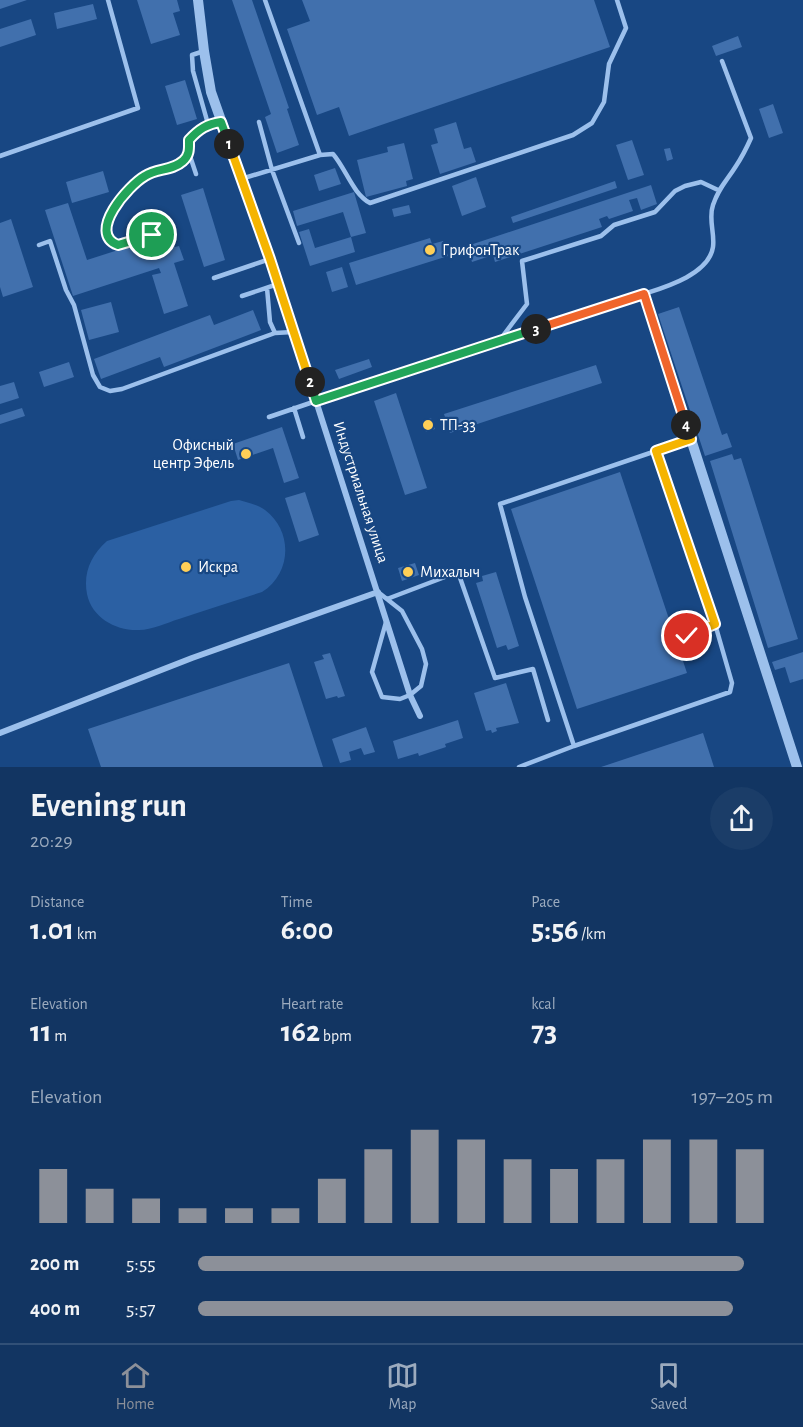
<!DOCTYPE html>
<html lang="en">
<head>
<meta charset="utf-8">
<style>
  body { margin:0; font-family:"Alegreya Sans",sans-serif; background:#1b3d68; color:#f1f3f6; height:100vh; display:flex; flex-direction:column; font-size:22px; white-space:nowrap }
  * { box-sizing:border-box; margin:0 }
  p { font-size:20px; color:#9cabbe }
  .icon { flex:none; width:33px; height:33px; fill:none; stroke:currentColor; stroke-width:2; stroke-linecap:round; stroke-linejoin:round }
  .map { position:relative; height:767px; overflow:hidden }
  .panel { display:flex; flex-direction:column; background:#123562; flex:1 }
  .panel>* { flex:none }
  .pin { position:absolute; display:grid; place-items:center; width:51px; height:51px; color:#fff; margin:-26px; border:3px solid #fff; border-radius:50%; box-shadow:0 2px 6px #0007 }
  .km { position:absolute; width:30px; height:30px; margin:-15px; border-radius:50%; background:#222; color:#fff; font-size:16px; line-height:30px; text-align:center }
  .round { display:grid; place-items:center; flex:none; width:63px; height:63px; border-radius:32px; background:#1b3d68 }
  .headline { display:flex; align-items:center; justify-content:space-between; height:102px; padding:0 30px }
  h1 { font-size:33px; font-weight:700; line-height:45px }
  .stats { display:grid; grid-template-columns:repeat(3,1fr); gap:9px; height:102px; padding:6px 30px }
  .stats div { display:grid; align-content:center }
  .stats b { font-size:30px; font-weight:700 }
  .stats small { font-size:16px; font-weight:400 }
  .stats p { font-size:16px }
  .chart { height:168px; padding:12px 30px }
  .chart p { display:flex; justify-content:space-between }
  .chart svg { width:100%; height:108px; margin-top:6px; stroke:#8c9099; stroke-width:6 }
  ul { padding:0 30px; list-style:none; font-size:20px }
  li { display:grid; grid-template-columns:96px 72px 1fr; align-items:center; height:45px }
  li i { height:15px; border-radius:8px; background:#8c9099 }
  .tabs { display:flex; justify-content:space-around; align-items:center; height:84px; border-top:2px solid #315077; background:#123562; font-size:16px; color:#9cabbe }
  .tabs a { display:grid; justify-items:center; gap:3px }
  .tabs .selected { color:#8c9099 }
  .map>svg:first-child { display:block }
  .green { fill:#2b60a3 }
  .building { fill:#4170ad }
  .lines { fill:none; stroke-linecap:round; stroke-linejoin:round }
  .service { stroke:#9cc0ec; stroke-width:4.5 }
  .minor { stroke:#9cc0ec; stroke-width:6 }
  .tertiary { stroke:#9cc0ec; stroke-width:10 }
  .split-1-casing { stroke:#fff; stroke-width:12 }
  .split-2-casing { stroke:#fff; stroke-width:12 }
  .split-3-casing { stroke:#fff; stroke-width:12 }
  .split-4-casing { stroke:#fff; stroke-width:12 }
  .split-5-casing { stroke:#fff; stroke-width:12 }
  .split-1 { stroke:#22a559; stroke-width:8 }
  .split-2 { stroke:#f5b400; stroke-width:8 }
  .split-3 { stroke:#22a559; stroke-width:8 }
  .split-4 { stroke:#f0652b; stroke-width:8 }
  .split-5 { stroke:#f5b400; stroke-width:8 }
  .poi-dot { fill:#ffcf57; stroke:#184783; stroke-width:2 }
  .labels { text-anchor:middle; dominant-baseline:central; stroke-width:4.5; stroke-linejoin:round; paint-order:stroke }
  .poi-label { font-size:16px; fill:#fff; stroke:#184783; text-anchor:start }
  .street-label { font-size:16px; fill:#fff; stroke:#184783 }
</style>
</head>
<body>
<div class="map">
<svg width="803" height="767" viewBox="0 0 803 767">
  <rect width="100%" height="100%" fill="#184783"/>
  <path class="green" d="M239 500C248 503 257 504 265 510 293 531 292 573 262 592 234 601 206 610 179 619 166 623 152 630 139 630 116 631 92 618 87 594 83 573 91 555 107 541L231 501Z"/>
  <path class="building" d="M0 0H27L0 9Z
    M137 0H177L180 11 173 13 180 35 151 44Z
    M232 0H252L289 108 287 109 299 145 277 153 265 117 271 114Z
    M302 0H594L610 47 349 136 339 107 317 115 287 29 310 21Z
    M93 4 97 19 57 29 54 13Z
    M31 19 36 35 0 47V29Z
    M738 36 742 47 716 56 712 46Z
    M185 80 197 119 177 125 165 86Z
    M773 104 783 133 769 138 759 109Z
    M456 122 464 149 471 147 476 162 440 174 431 145 438 143 434 129Z
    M632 140 644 175 628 180 616 145Z
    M404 143 413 179 406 181 407 186 366 197 357 160 388 152 387 147Z
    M670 148 673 159 667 161 664 149Z
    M335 168 341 184 319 191 314 175Z
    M103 171 109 192 72 203 66 182Z
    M476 177 486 207 462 216 452 186Z
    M615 181 617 188 513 223 511 217Z
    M651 185 657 204 641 210 637 198 629 200 633 211 609 219 607 216 599 219 602 227 495 262 493 255 472 262 467 246Z
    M203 188 225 260 204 267 181 195Z
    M354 192 366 233 351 237 343 212 297 226 293 211Z
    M68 203 87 260 165 235 168 243 173 242 175 247 179 246 184 260 174 263 188 306 164 314 152 275 161 273 159 268 73 296 45 210Z
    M409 205 411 213 394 217 392 209Z
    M11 219 33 287 3 297 0 287V223Z
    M309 229 315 248 351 237 355 252 310 266 299 232Z
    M430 238 432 244 443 241 448 256 356 285 349 263Z
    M342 267 348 287 332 292 326 272Z
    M111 302 119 332 89 340 81 310Z
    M679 307 722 435 727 433 732 447 705 456 658 314Z
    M253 310 261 330 164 367 160 357 101 379 94 359 210 315 214 325Z
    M369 359 372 367 339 379 335 370Z
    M69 362 74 377 44 387 39 372Z
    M596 365 602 383 450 433 444 414Z
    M14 382 19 398 0 404V386Z
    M396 393 427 488 405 495 374 401Z
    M22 408 25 416 0 424V415Z
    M431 418 435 429 426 432 422 421Z
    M282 427 299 478 284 483 273 448 238 460 233 444Z
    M732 454 734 460 741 458 798 639 768 648 710 461Z
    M620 472 687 673 577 709 511 509Z
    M305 492 319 535 299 542 285 498Z
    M415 563 419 575 402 581 398 568Z
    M496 572 519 646 508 650 506 645 497 648 476 583 483 581 482 576Z
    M803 652V679L790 683 785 667 775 670 772 662Z
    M330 653 345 696 338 698 337 696 326 699 314 662 324 659 322 655Z
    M289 663 323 767H101L88 729Z
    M506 683 519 723 496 728 497 731 492 733 491 730 486 731 474 693Z
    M458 720 463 738 445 744 446 747 419 756 418 753 398 759 393 741Z
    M366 727 375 752 364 755 361 748 349 752 351 760 340 763 332 739Z
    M703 733 714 767H601Z"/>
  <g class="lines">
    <path class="service" d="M265 0 320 155
      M204 51 192 55 193 71 208 124
      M259 122 272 170 299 243
      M189 153 196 174
      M0 156 138 108 108 0
      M241 179 320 155 333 154C346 169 353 194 370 203L573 135 592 123 604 102 609 64 626 28 617 0
      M152 235 118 245C87 232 129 185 145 176 157 168 172 171 183 161 190 155 189 148 189 140 199 129 207 124 221 121
      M39 245 50 241 66 290 74 305 93 375 100 387 110 391 122 389 275 333 293 332
      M214 278 270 259
      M267 288 270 322 275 333
      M644 294C666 287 709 274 713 247 715 233 708 219 713 205 719 187 726 182 736 166 742 157 747 147 751 138L722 61
      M242 296 278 284
      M502 337 527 304 522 261 601 236 614 225 655 212 675 191 685 186 701 182 718 190
      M294 408 303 437
      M269 417 316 401
      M655 451 715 624 687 636
      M378 592 402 611 422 649 426 664 421 686 410 695 400 699 382 697 372 672 386 622
      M387 599 458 572 495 678 533 669 548 720
      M574 746 730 692 732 683 715 624
      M519 767 574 746 525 597 500 504 691 439"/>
    <path class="minor" d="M316 401 410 695 420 716
      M0 733 192 658 378 592"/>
    <path class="tertiary" d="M198 0 204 51 211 92 270 259 316 401 644 294 797 767"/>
  </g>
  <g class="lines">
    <defs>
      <path id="split-1" d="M152 235 118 245C86 233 129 185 145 176 157 168 172 171 183 161 190 155 189 148 189 140 199 129 207 124 221 122L229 144"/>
      <path id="split-2" d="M229 144 270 259 310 382"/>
      <path id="split-3" d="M310 382 316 401 536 329"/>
      <path id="split-4" d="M536 329 644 294 686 425"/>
      <path id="split-5" d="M686 425 691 439 656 451 715 624 687 636"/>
    </defs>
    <use href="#split-1" class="split-1-casing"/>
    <use href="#split-2" class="split-2-casing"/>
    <use href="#split-3" class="split-3-casing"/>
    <use href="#split-4" class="split-4-casing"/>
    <use href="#split-5" class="split-5-casing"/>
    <use href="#split-1" class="split-1"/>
    <use href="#split-2" class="split-2"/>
    <use href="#split-3" class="split-3"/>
    <use href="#split-4" class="split-4"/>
    <use href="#split-5" class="split-5"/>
  </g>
  <g class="poi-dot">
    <circle cx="430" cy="250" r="6"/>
    <circle cx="428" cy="425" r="6"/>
    <circle cx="246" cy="454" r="6"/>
    <circle cx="186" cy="567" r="6"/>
    <circle cx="408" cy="572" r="6"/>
  </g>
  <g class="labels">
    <g class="poi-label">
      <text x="442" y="250">ГрифонТрак</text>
      <text x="440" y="425">ТП-33</text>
      <text x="234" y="445" text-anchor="end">Офисный<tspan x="234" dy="18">центр Эфель</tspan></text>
      <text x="198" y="567">Искра</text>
      <text x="420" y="572">Михалыч</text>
    </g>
    <g class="street-label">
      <text transform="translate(361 492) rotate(72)">Индустриальная улица</text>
    </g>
  </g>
</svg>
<div class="pin" style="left:152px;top:235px;background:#1e9e55"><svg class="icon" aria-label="arrive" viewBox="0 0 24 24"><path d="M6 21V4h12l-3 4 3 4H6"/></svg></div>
<div class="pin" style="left:687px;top:636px;background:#d93025"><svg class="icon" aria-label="check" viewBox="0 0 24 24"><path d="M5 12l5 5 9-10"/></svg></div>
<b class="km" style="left:229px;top:144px">1</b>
<b class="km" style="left:310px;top:382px">2</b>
<b class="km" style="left:536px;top:329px">3</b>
<b class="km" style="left:686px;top:425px">4</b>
</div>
<section class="panel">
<div class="headline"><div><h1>Evening run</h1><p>20:29</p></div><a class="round"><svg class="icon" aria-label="share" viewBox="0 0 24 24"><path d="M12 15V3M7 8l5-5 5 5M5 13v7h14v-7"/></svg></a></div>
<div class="stats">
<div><p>Distance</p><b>1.01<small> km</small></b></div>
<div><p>Time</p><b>6:00</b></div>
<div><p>Pace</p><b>5:56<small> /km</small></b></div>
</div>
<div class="stats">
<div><p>Elevation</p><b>11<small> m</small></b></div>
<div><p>Heart rate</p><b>162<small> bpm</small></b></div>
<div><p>kcal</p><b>73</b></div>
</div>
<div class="chart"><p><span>Elevation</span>197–205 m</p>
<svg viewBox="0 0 160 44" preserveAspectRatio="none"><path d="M5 44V22M15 44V30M25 44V34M35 44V38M45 44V38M55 44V38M65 44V26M75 44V14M85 44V6M95 44V10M105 44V18M115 44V22M125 44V18M135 44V10M145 44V10M155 44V14"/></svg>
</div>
<ul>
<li><b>200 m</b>5:55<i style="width:95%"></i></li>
<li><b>400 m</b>5:57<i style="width:93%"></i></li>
</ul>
</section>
<nav class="tabs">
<a class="selected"><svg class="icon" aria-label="home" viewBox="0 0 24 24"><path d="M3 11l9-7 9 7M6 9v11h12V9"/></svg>Home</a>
<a><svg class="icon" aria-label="map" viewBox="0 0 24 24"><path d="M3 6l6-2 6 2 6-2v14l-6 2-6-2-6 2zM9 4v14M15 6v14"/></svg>Map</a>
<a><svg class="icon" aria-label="saved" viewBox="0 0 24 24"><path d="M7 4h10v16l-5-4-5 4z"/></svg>Saved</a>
</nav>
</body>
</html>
